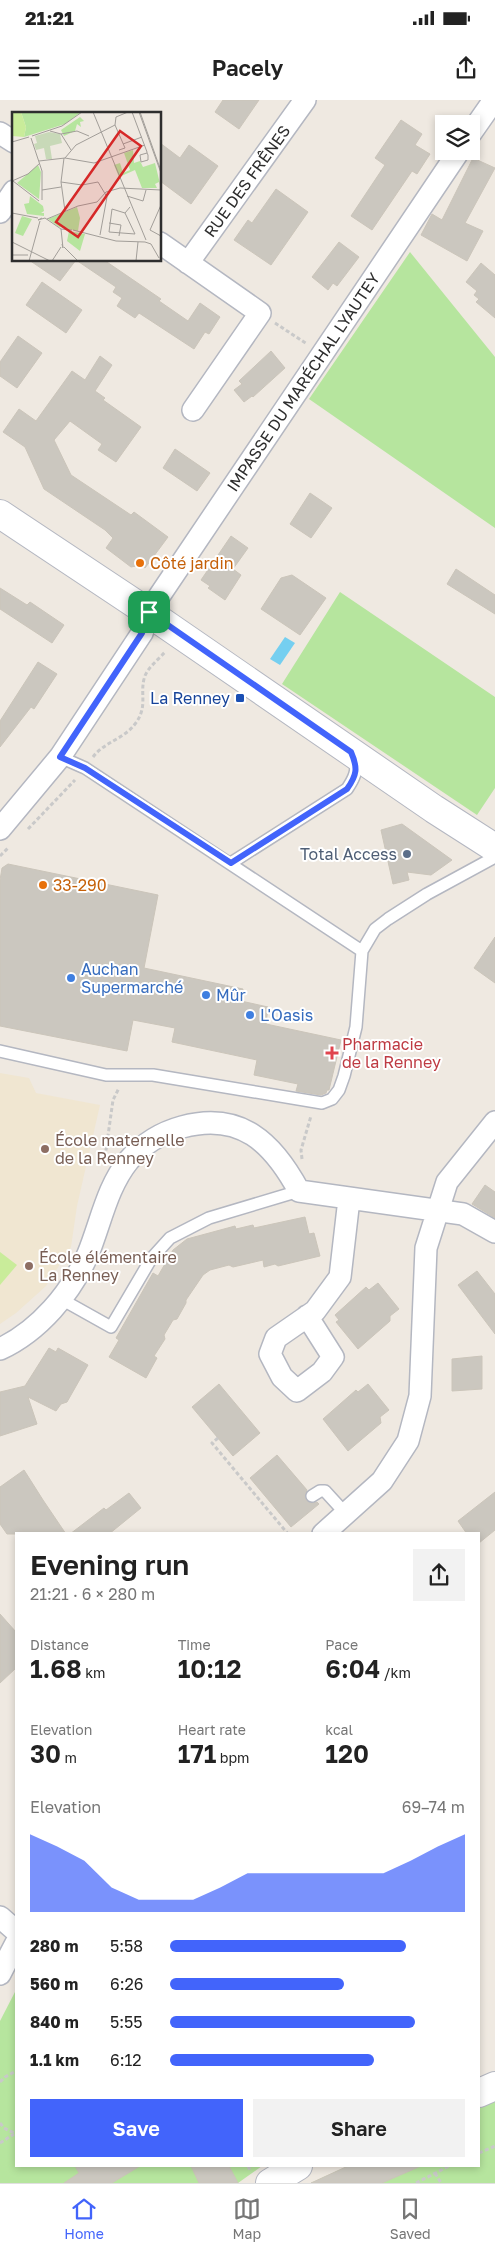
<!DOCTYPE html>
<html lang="en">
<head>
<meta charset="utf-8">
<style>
  body { margin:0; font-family:"Golos Text",sans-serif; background:#f2f2f2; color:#222; height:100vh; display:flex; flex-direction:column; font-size:19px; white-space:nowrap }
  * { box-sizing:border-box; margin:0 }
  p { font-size:16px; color:#767676 }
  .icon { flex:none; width:28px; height:28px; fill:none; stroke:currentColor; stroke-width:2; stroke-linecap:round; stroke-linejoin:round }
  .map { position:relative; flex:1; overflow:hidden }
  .drawer { position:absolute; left:15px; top:1432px; width:465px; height:635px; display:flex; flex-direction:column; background:#fff; border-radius:0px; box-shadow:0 2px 8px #0003 }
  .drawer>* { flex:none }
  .buttons { position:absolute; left:435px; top:15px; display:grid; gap:10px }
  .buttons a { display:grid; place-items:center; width:45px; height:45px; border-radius:0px; background:#fff; box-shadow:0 2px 8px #0003; font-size:25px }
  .pin { position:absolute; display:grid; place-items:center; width:42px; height:42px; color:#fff; margin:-21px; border-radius:10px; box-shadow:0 2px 8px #0006 }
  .round { display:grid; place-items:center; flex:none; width:52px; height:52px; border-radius:0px; background:#f2f2f2 }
  .head { display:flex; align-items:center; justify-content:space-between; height:85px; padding:0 15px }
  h1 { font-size:28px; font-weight:600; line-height:38px }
  .figures { display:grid; grid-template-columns:repeat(3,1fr); gap:8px; height:85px; padding:5px 15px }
  .figures div { display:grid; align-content:center }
  .figures b { font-size:25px; font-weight:600 }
  .figures small { font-size:14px; font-weight:400 }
  .figures p { font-size:14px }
  .chart { height:140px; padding:10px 15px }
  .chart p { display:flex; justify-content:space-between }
  .chart svg { width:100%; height:90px; margin-top:5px; fill:#4264fb; opacity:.7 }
  .button { display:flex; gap:10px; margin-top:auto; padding:10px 15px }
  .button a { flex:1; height:58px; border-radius:0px; background:#4264fb; color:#fff; font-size:20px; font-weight:600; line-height:58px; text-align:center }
  .button a+a { background:#f2f2f2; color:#222 }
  ul { padding:0 15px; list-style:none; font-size:16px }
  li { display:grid; grid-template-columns:80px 60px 1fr; align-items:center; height:38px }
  li i { height:12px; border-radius:6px; background:#4264fb }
  .status { display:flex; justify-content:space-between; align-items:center; height:35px; padding:0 25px; background:#fff; direction:ltr }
  .status svg { height:14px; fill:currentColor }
  header { display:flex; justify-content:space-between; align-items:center; height:65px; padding:0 15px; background:#fff; font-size:22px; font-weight:600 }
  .tabs { display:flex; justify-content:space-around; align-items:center; height:70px; border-top:1px solid #e0e0e0; background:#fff; font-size:14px; color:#767676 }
  .tabs a { display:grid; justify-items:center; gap:2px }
  .tabs .active { color:#4264fb }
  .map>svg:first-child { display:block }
  .education { fill:#f0e6d1 }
  .green { fill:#b6e59e }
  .pitch { fill:#c9ec9a }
  .water { fill:#75cff0 }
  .building { fill:#cbc7bf; stroke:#cbc5ba }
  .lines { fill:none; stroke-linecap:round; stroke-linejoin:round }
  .lane-casing { stroke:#b4b7c1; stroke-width:14 }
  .street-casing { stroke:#b4b7c1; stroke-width:24 }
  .secondary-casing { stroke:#b4b7c1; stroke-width:30 }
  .path { stroke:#c9c9c9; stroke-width:3; stroke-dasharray:4 2.5; stroke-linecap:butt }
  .lane { stroke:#fff; stroke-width:11 }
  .street { stroke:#fff; stroke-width:21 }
  .secondary { stroke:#fff; stroke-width:28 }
  .route-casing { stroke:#fff; stroke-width:10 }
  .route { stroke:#4264fb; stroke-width:6 }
  .food-dot { fill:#e8710a; stroke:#fff; stroke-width:2 }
  .transit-dot { fill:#1a4fb4; stroke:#fff; stroke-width:2 }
  .service-dot { fill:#5c6f8a; stroke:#fff; stroke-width:2 }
  .shop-dot { fill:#3f7fe0; stroke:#fff; stroke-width:2 }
  .health-dot { fill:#e0444e; stroke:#fff; stroke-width:2 }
  .education-dot { fill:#8d6e63; stroke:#fff; stroke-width:2 }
  .labels { text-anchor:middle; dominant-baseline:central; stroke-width:4; stroke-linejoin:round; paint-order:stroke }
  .street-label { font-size:16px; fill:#2e2e2e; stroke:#fff }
  .food-label { font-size:16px; fill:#c56008; stroke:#fff; text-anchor:start }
  .transit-label { font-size:16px; fill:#164399; stroke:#fff; text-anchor:end }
  .service-label { font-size:16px; fill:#4e5e75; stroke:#fff; text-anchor:end }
  .shop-label { font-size:16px; fill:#366cbe; stroke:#fff; text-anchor:start }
  .health-label { font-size:16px; fill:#be3a42; stroke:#fff; text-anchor:start }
  .education-label { font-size:16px; fill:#785e54; stroke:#fff; text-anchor:start }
  .inset-road { fill:none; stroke:#a29e99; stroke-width:1 }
  .view { fill:#d62828; fill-opacity:0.15; stroke:#d62828; stroke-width:2.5 }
  .inset-edge { fill:none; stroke:#2e2e2e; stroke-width:2.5 }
</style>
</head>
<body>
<div class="status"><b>21:21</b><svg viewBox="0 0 49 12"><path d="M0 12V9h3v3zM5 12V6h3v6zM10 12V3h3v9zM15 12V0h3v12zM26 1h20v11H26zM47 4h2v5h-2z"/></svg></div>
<header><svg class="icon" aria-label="menu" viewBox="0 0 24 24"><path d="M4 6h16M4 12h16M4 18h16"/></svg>Pacely<svg class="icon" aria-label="share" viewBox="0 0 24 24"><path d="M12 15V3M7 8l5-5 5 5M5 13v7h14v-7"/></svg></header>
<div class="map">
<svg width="495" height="2083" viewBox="0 0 495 2083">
  <rect width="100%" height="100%" fill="#efe9e1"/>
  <path class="education" d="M0 973 29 978 36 993 100 1005 77 1106 71 1147 46 1186 16 1213 0 1224Z"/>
  <path class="green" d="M410 152 495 257V428L309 299Z
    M340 492 495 597V688L477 715 282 584Z
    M16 1890V2066H262L238 2083H0V1921Z
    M495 2000V2083H311L348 2066H479V2007Z"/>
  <path class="pitch" d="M0 1152 17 1165 0 1185Z"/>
  <path class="water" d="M285 537 295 543 280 565 270 559Z"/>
  <path class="building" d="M223 0H259L239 29 215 12Z
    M401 20 422 34 415 45 430 54 417 74 412 71 372 130 351 116 385 65 375 58Z
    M160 43 180 58 189 45 218 66 191 104 160 81Z
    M473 58 495 68 465 123 483 131 467 161 421 135 432 114 442 120Z
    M276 89 308 112 271 165 234 140 248 120 252 123Z
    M339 142 359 157 337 186 333 183 328 190 312 177Z
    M29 160H104L161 199 159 201 188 221 200 203 220 217 209 234 205 232 194 249 139 213 135 218 117 206 122 198 113 192 116 187 76 160 60 181Z
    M481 163 495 175V218L476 202 479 199 474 195 477 191 466 182Z
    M42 182 82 210 66 233 26 205Z
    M18 236 42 253 17 288 0 276V262Z
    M271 251 285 268 253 297 252 296 244 302 234 290 242 284 239 281Z
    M100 256 112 265 95 291 105 298 103 300 141 327 116 362 98 350 102 344 70 321 54 340 71 375 131 415 134 412 168 437 145 468 141 465 131 467 106 448 113 438 105 430 44 389 25 347 3 332 19 309 36 321 72 271 85 280Z
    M175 349 210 373 197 391 163 368Z
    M310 393 332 408 311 438 290 424Z
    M231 436 248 448 233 469 241 475 225 500 208 488 210 486 201 480Z
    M456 469 495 495V514L447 484Z
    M292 475 326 498 300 535 261 509 281 478Z
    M0 488 27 505 30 502 64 525 52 543 0 509Z
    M38 562 57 574 34 609 31 607 0 647V621Z
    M402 724 452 760 431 775 407 772 409 780 393 784 381 730Z
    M8 764 158 795 144 868 243 889 241 901 268 907 266 924 341 940 329 990H327L326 993 321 995 296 991 298 984 254 975 257 960 172 942 175 928 133 920 127 951 0 926V780L2 768Z
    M495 837V883L474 868Z
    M485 1085 495 1092V1118L472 1104Z
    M305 1117 309 1134 314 1133 320 1156 278 1166 275 1164 264 1167 263 1160 233 1167 229 1165 210 1170 203 1175 186 1200V1203L177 1219 173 1220 164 1235 165 1239 154 1256 157 1258 146 1278 109 1257 119 1240 116 1238 153 1173 158 1176 173 1150 187 1139 235 1126 236 1129 253 1125 254 1128Z
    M477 1171 495 1194V1234L458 1185Z
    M378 1183 399 1209 390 1216V1221L358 1249 336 1222 339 1220 335 1215 366 1187 369 1190Z
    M49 1248 56 1252 58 1248 88 1265 67 1302 61 1304 56 1311 28 1297 37 1324 0 1336V1292L25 1286Z
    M482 1256V1289L452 1291V1259Z
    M219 1284 260 1333 233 1356 192 1307Z
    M368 1284 389 1310 380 1317 381 1323 348 1351 323 1319 356 1290 358 1292Z
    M277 1355 307 1390 305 1396 306 1400 312 1403 317 1402 319 1404 291 1427 250 1378Z
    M24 1370 43 1400 66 1434H7L0 1424V1387Z
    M495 1392V1430L479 1443V1434H467L458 1421Z
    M129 1393 141 1408 109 1434H70L104 1408 106 1410Z
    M0 1514 16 1532V1568L0 1583Z
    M75 2066H140L112 2083H64L79 2073Z
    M191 2066H229L238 2083H199Z
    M348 2066H421L382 2083H311Z"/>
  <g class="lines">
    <defs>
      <path id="lane" d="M231 763 347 689C353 680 359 670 354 659
        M362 851 375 829 388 819 427 794 495 757
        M0 951 106 975H153L322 1003 332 999 339 990 344 976 356 927 362 851 85 668 60 657
        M61 1199 111 1227 151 1159 170 1138 209 1118 299 1091
        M312 1396 320 1391H325L346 1414"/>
      <path id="street" d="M0 33 14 42
        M471 33 494 0
        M0 112 14 91
        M160 143 260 213 193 310
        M188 163 305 0
        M0 729 60 657 142 533 149 513 160 495 459 51
        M307 1216 333 1257 322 1272 297 1291 282 1277 270 1254 276 1238 315 1211 340 1177 349 1099
        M0 1249C39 1231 71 1193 88 1154 101 1122 107 1087 129 1060 144 1043 160 1033 182 1027 241 1011 273 1043 299 1091L463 1114 495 1132
        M323 1434 382 1381 408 1341 420 1296 426 1148 447 1082 495 1022
        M0 1817 16 1831
        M0 1874 16 1843"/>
      <path id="secondary" d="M0 414 149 513 434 709 495 748
        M479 1993 495 1986
        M270 2083 298 2066"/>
    </defs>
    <use href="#lane" class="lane-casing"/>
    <use href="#street" class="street-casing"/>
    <use href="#secondary" class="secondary-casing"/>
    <path class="path" d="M275 223 307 244
      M93 657C104 642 124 639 135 624 148 607 140 595 144 579 146 569 158 560 165 552
      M28 729 75 680
      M0 756 9 747
      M105 1057 113 1000 119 988
      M302 1059 301 1050 311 1016
      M218 1338 212 1343 288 1434
      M0 1982 5 1977 16 1971
      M0 2023 4 2028 16 2034
      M0 2043 14 2034
      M479 2053 495 2046
      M248 2066 251 2072
      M435 2073 441 2083
      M416 2083 449 2066"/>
    <use href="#lane" class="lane"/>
    <use href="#street" class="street"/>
    <use href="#secondary" class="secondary"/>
  </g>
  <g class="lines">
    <defs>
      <path id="route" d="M149 512 351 652C358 668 357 675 347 689L231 763 85 668 60 657 142 533Z"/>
    </defs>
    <use href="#route" class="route-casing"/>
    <use href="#route" class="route"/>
  </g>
  <g class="food-dot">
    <circle cx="140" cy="463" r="5"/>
    <circle cx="43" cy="785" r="5"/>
  </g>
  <rect class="transit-dot" x="235" y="593" width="10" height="10" rx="2.5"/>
  <circle class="service-dot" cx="407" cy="754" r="5"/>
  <g class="shop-dot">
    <circle cx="71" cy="878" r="5"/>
    <circle cx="206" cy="895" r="5"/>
    <circle cx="250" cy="915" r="5"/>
  </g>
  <path class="health-dot" d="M329.5 945.5h5v5h5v5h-5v5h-5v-5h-5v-5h5z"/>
  <g class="education-dot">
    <circle cx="45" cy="1049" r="5"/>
    <circle cx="29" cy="1166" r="5"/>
  </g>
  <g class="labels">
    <g class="street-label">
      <text transform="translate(247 81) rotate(-54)">RUE DES FRÊNES</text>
      <text transform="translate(303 282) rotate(-56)">IMPASSE DU MARÉCHAL LYAUTEY</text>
    </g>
    <g class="food-label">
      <text x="150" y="463">Côté jardin</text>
      <text x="53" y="785">33-290</text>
    </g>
    <g class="transit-label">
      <text x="230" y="598">La Renney</text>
    </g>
    <g class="service-label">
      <text x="397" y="754">Total Access</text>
    </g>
    <g class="shop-label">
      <text x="81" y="869">Auchan<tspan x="81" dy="18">Supermarché</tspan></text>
      <text x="216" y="895">Mûr</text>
      <text x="260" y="915">L'Oasis</text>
    </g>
    <g class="health-label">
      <text x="342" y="944">Pharmacie<tspan x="342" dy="18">de la Renney</tspan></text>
    </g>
    <g class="education-label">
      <text x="55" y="1040">École maternelle<tspan x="55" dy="18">de la Renney</tspan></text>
      <text x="39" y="1157">École élémentaire<tspan x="39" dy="18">La Renney</tspan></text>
    </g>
  </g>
  <g transform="translate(12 12)">
    <rect width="149" height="149" fill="#efe9e1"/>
    <path d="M9 0H69L53 12 12 25 14 15ZM68 5 72 9 68 10 69 15 65 12 63 19 52 24 49 18ZM121 38 122 51 128 49 131 55 143 51 149 76 147 70 143 72 145 76H130L123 58 107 65 102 53 108 51 111 61 118 58 112 41ZM26 53 29 60 27 87 5 71ZM18 84 31 94 32 99 29 101H32V104L15 102 12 92 17 91ZM65 95 68 106 66 119 47 115 36 107ZM10 104 20 107 11 124 3 121ZM57 119 73 122 68 139 55 129Z" fill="#b6e59e"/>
    <path d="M37 20 48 22 50 31 38 34 40 47H34L32 36 24 38 22 32 25 31 23 24Z" fill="#c8d9b8"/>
    <path d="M0 0H9L14 15 12 25 0 24Z" fill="#c9ec9a"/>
    <path class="inset-road" d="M81 0 134 128M120 0 135 40V41L136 43V48L129 50 128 43 135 41M127 0 149 61M128 0 149 59M103 13 113 36 107 38M38 19 49 22 59 38M49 22 65 19 77 24M20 24 50 14 70 0M19 26 30 59V88M0 30 17 25M111 32 130 25M52 46 49 70 53 99M53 46 82 51 133 33M27 49 53 46 64 33 103 13 104 5 116 0M0 69 16 62 28 51M1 69 27 89M49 70 70 73 86 70 95 85 88 123M30 78 49 75M115 84 131 89 134 78M149 93 138 118 149 124M0 101 26 106M113 101 100 97 97 120 123 122 113 101 118 95M30 106 26 108 33 106 49 117 60 118M35 107 66 94 85 90 94 80 108 76 149 78M97 111 109 113 107 124M49 117 51 136 50 132M61 118 104 129 133 130M0 130 38 149M133 130 139 132 147 146M52 135 66 149M0 143H16M17 149 28 109M40 149 49 135M124 149 126 130"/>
    <path class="view" d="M108 19 129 34 66 125 44 110Z"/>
    <rect width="149" height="149" class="inset-edge"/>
  </g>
</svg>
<div class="buttons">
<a><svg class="icon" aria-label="layers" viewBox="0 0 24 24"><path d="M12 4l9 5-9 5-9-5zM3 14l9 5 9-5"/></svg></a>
</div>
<div class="pin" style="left:149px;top:512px;background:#1e9e55"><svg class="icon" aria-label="arrive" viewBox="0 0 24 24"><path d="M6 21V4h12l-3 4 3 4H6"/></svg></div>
<section class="drawer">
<div class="head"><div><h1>Evening run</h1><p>21:21 · 6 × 280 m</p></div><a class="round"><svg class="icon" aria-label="share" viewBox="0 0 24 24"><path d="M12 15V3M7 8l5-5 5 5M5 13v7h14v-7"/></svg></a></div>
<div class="figures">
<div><p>Distance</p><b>1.68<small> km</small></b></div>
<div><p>Time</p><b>10:12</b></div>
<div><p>Pace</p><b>6:04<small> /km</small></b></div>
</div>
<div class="figures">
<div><p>Elevation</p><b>30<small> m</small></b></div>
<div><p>Heart rate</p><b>171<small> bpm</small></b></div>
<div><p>kcal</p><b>120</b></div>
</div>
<div class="chart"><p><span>Elevation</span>69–74 m</p>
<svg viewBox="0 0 160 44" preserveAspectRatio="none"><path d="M0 44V6L10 12L20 19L30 32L40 38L50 38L60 38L70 32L80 25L90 25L100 25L110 25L120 25L130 25L140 19L150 12L160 6V44z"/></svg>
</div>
<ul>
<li><b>280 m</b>5:58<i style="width:80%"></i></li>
<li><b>560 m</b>6:26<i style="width:59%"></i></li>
<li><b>840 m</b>5:55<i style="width:83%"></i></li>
<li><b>1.1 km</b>6:12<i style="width:69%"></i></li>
</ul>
<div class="button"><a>Save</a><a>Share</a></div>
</section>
</div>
<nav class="tabs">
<a class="active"><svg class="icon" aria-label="home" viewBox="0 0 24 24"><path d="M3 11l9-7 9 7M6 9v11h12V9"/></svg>Home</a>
<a><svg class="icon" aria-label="map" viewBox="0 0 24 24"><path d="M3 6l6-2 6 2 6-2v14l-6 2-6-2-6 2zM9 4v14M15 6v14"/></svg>Map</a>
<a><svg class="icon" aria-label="saved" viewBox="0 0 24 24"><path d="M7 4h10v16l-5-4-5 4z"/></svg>Saved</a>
</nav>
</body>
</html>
